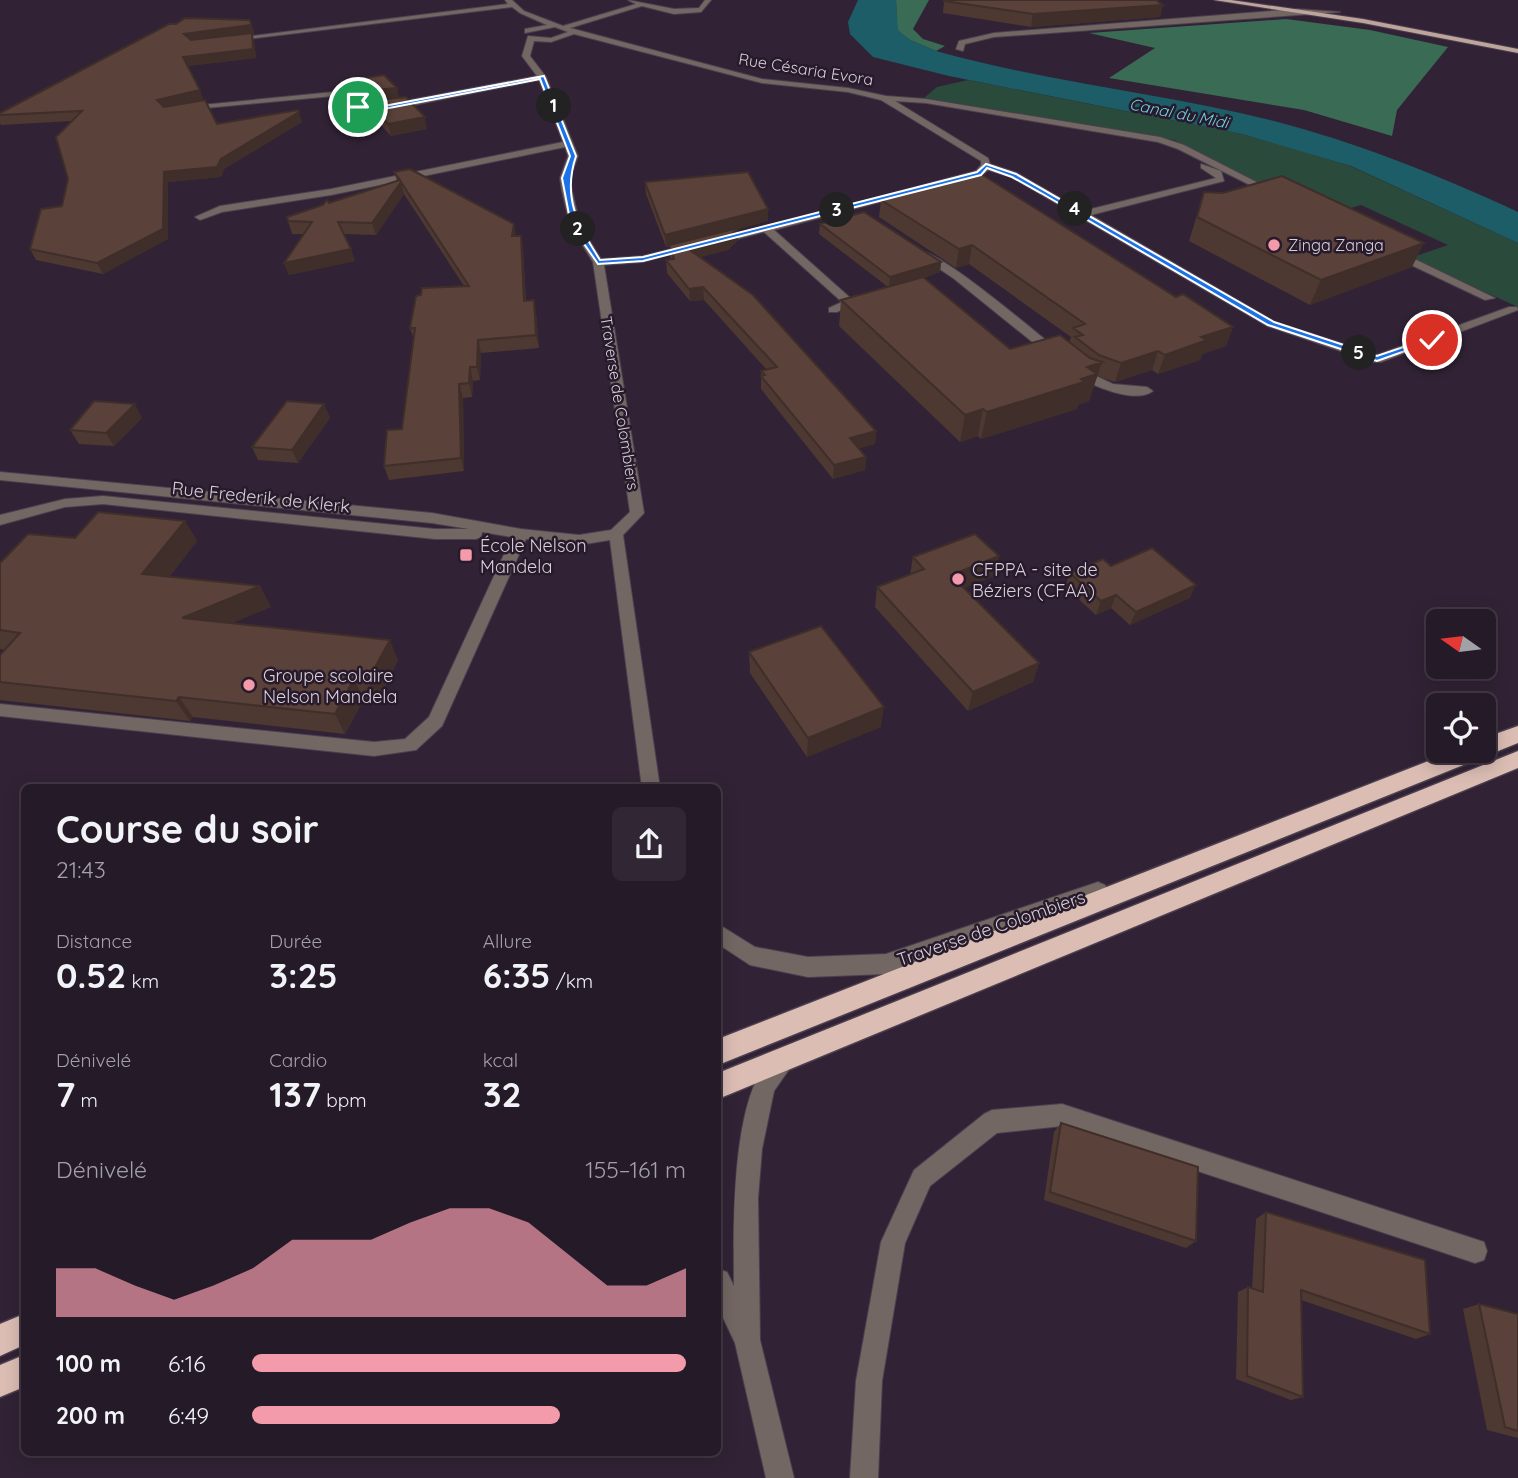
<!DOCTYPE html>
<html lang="fr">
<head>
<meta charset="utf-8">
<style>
  body { margin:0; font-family:Quicksand,sans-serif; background:#312734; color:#f1f3f6; height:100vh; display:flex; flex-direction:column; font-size:26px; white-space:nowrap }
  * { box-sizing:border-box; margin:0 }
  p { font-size:23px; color:#a3a1a8 }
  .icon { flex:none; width:38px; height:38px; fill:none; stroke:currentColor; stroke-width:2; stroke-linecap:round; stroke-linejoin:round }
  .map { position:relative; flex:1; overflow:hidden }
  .drawer { position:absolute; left:21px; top:784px; width:700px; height:672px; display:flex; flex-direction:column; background:#251a28; border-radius:10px; box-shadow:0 4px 18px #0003,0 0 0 2px #423845 }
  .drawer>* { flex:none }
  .needle { width:46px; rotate:284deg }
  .tools { position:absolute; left:1426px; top:609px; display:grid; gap:14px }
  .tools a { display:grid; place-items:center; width:70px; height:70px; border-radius:10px; background:#251a28; box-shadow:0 4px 18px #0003,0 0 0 2px #423845; font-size:35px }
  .pin { position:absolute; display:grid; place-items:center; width:60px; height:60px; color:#fff; margin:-30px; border:4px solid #fff; border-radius:50%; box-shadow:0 2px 7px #0007 }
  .km { position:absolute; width:35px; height:35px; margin:-18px; border-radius:50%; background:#222; color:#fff; font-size:19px; line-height:35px; text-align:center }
  .round { display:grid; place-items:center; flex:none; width:74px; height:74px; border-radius:10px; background:#312734 }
  .summary { display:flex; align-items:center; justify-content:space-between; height:119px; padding:0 35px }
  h1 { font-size:38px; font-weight:700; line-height:52px }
  .stats { display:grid; grid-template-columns:repeat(3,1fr); gap:10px; height:119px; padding:7px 35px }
  .stats div { display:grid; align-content:center }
  .stats b { font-size:35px; font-weight:700 }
  .stats small { font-size:19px; font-weight:400 }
  .stats p { font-size:19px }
  .chart { height:196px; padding:14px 35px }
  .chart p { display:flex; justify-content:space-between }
  .chart svg { width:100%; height:126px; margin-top:7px; fill:#f39aab; opacity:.7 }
  ul { padding:0 35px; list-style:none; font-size:23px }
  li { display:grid; grid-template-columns:112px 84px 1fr; align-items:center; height:52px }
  li i { height:18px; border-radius:9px; background:#f39aab }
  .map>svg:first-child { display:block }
  .green { fill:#2a4a3b }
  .forest { fill:#3a6b54 }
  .water { fill:#1d5d67 }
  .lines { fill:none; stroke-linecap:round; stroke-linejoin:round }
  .minor-casing { stroke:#4c3f4f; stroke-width:2 }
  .major-casing { stroke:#4c3f4f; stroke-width:2 }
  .highway-casing { stroke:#4c3f4f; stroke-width:3 }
  .minor { fill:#736763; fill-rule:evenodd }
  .major { fill:#bda59c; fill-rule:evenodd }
  .highway { fill:#dbbdb3; fill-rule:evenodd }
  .wall { fill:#4d3832 }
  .shaded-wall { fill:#3f2e29 }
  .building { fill:#5a413a; stroke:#3f2e29; stroke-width:2 }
  .route { fill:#1a73e8; stroke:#fff; stroke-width:2 }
  .poi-dot { fill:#f39aab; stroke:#271a2b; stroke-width:2.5 }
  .labels { text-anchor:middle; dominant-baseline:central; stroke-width:5; stroke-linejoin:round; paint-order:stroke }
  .far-street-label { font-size:16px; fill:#d8cfda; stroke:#271a2b }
  .far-water-label { font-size:16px; font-style:italic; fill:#6fd2e2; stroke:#271a2b }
  .far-poi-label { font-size:16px; fill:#d8cfda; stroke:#271a2b; text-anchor:start }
  .street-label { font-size:18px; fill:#d8cfda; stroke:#271a2b }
  .poi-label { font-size:18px; fill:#d8cfda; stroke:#271a2b; text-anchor:start }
</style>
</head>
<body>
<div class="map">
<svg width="1518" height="1478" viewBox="0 0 1518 1478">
  <rect width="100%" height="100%" fill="#312335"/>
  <path class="green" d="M968 80 1242 134 1298 150 1350 166 1518 243V307L1410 258 1448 245 1361 205 1324 216 1174 140 924 98 937 87Z"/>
  <path class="forest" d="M896 0H929L913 29 923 39 945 46 936 51 910 40 897 30Z
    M1286 19 1370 30 1448 47 1397 110 1392 136 1304 110 1109 78 1155 48 1089 33Z"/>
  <path class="water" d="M858 0H896L898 30 910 40 936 51C1047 82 1162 93 1274 121 1359 143 1438 175 1518 212V243L1351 166 1242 134 949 76 873 57 850 34 848 22Z"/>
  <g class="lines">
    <defs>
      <path id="minor" d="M505 0H512L524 11 563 26 636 4 628 0 674 9 699 8 705 0H711L701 12 674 14 642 6 570 28 762 79 848 88 886 96 926 99 1160 137 1184 145 1280 194 1272 196 1178 149 1158 142 926 103 895 101 988 158 990 164 1017 173 1083 211 1216 178 1201 168V164L1221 171 1224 181 1091 215 1275 322 1377 355 1509 307H1517L1518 310 1381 362H1373L1267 326 1011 177 988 170 982 175 774 230 856 303 837 312H829V308L842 302 764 232 718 244 713 241 976 171 981 165V161L881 100 848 92 762 83 574 34 551 42 534 41 530 56 546 77 578 156 570 178 572 191 580 225 601 259 643 256 691 244 696 247 643 262 604 265 644 513 623 535 660 788H642L610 540 579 545 526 539 442 726 416 750 374 756 0 716V704L374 742 405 739 429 717 512 537 482 532 481 537 476 539H435L103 504 65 507 0 525V515L65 499 103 496 435 529H469L432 523 0 480V472L432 513 521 529 579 535 611 530 630 512 593 262 570 225 562 191 560 178 568 156 565 147 331 195 222 212 200 220 195 217 220 206 331 189 563 142 539 80 384 111 355 109 348 97 344 95 185 110 181 107 344 91 354 93 361 105H384L537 76 522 56 528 36 551 38 568 32 555 27 525 33V29L547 25 520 13 512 7 232 41 228 39 508 4Z
        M1296 9 1340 12 994 37 965 44 963 51 956 49 959 41 994 33Z
        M917 250C937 248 1038 334 1059 351V357H1051L953 278 917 254Z
        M1390 251H1398L1495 298 1485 300 1390 255Z
        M1077 367 1113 384 1147 387 1153 391C1135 405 1090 385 1073 374V368Z
        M1098 882 1105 885 1108 891 1105 897 886 974 808 977 750 965 718 944V924L755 947 808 957 886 954Z
        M786 1047 794 1050 797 1058 774 1091 762 1149 758 1198 760 1340 794 1478H766L735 1343 718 1307V1269L727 1272 734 1286C734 1233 728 1071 786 1047Z
        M1062 1104 1475 1239 1484 1242 1487 1251 1484 1260 1475 1263 1062 1126 997 1133 930 1186 905 1243 882 1381 878 1478H850L856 1381 881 1242 914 1170 984 1114 992 1110Z"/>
      <path id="major" d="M1214 0H1231L1363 19 1518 49V53L1363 23Z"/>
      <path id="highway" d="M1518 726V743L718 1065V1039L1454 751H1484V738Z
        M1518 751V768L718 1099V1073Z
        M24 1314V1345L0 1356V1324Z
        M24 1355V1387L0 1397V1365Z"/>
    </defs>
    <use href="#minor" class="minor-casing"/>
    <use href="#major" class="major-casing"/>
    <use href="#highway" class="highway-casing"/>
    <use href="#minor" class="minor"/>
    <use href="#major" class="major"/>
    <use href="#highway" class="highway"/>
  </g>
  <path class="wall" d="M944 1 1163 5 1160 17 1031 27 943 13Z
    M250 20 253 29 254 33 252 34 254 41 256 58 188 66 203 99 185 104 217 124 302 122 224 169 221 177 168 182V239L103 274 36 260 30 249 62 206 68 179 71 121 1 125 0 123V113Z
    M352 80 397 88 399 98 427 129 391 136 370 113 367 102H363L355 91Z
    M394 172 516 236 523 248 526 301 536 313 539 348 481 353 480 380 473 381 472 397 463 398 464 471 389 480 384 466 402 429 414 340 410 328 421 295 464 286 404 194 376 235 344 234 355 261 289 275 284 263 304 234H292L288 221 329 203 397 181Z
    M645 182 768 209V221L738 229V240L728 250 700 257 876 431 875 444 859 448 866 457 865 470 833 479 761 389V371L767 370 704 300 690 301 667 273 666 260H671L669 247H666L646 194Z
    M1204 192 1412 267 1310 305 1189 241Z
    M881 200 1176 297 1233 327 1226 346 1202 354 1200 360 1158 374 1152 370 1115 382 1097 376 1089 401 1078 405 1077 409 981 439 978 436 960 442 839 326 841 300 888 287 819 234 820 224 941 262 940 272 923 278 1010 349 1069 342 1071 337 969 264 956 268 879 217Z
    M324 404 330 418 298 463 258 460 252 447Z
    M142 418 114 446 79 444 70 430Z
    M185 521 197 541 169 577 260 586 271 607 231 623 398 660 378 700 364 699 345 734 193 717 190 721 0 700V655L5 650 0 649V563L75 538Z
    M999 556 994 576 964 588 1039 663 1033 682 968 711 875 607 877 587 910 575 913 557Z
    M1111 566 1190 598 1130 625 1111 608 1096 615 1065 587 1070 573Z
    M749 652 881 727 807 757 750 673Z
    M1061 1123 1196 1241 1186 1248 1044 1200 1054 1132Z
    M1266 1212 1430 1334 1416 1339 1301 1300 1303 1397 1291 1400 1236 1379 1238 1292 1248 1287 1252 1288 1256 1219Z
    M1479 1304 1518 1314V1438L1487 1430 1463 1309Z"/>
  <path class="shaded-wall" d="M1163 5 1160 17 1031 27 1033 14Z
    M250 20 253 29 254 33 252 34 254 41 256 58 187 66 183 57 188 43 184 34Z
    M397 88 399 99 363 102 359 91Z
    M200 90 203 99 161 110 157 100Z
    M299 112 302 122 224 169 221 177 168 182V239L103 274 97 263 164 172 221 159Z
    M425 117 427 129 391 136 388 124Z
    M401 182 404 194 376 235 372 223Z
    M768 209V221L738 229V240L728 250 687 260V248L736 229 666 247 665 235Z
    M514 224 516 236H512Z
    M521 236 523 248 526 314 524 301Z
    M1424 243 1412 267 1310 305 1321 280Z
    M972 245 969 264 956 268 959 249Z
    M351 249 355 261 289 275 284 263Z
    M941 262 940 272 889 288 890 277Z
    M703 287 704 300 690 301 689 289Z
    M534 300 536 313 539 348 536 335Z
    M1233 327 1226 346 1202 354 1200 360 1158 374 1165 355 1201 337Z
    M478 340 481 353 480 380 477 367Z
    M1158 351 1152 370 1115 382 1121 363Z
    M1102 362 1089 401 1078 405 1077 409 981 439 987 412 1081 379 1087 367Z
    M470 367 473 381 472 397 469 383Z
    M459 384 463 398 464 471 461 458Z
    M135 404 142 418 114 446 106 433Z
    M324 404 330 418 298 463 292 450Z
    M983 409 978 436 960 442 965 415Z
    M876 431 875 444 849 451 850 438Z
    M866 457 865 470 833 479 834 465Z
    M185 521 197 541 155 594 142 574Z
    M999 556 994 576 948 595 951 575Z
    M1196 585 1190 598 1130 625 1136 612Z
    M260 586 271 607 195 639 182 618Z
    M1116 595 1111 608 1096 615 1101 601Z
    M390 640 398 660 378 700 368 680Z
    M1039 663 1033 682 968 711 973 692Z
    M354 679 364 699 345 734 335 714Z
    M179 697 193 717 190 721 176 701Z
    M884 707 881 727 807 757 808 738Z"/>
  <path class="building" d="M946 0H1156L1163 5 1033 14 944 1Z
    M185 18 250 20 251 25 184 34 191 40 252 33 253 49 183 57 200 90 157 100 164 107 205 100 217 124 298 110 299 112 221 159 217 167 164 172 163 229 97 263 30 249 41 209 62 206 68 179 56 137 82 111 0 115V113L169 24H176Z
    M384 75 397 88 359 91 352 80Z
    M406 97 425 117 388 124 367 101Z
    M410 169 514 224 512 236H521L524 301 534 300 536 335 478 340 477 367H470L469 383 459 384 461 458 384 466 387 430 402 429 415 328H410L416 296 421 295 422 288 469 286 401 182 372 223 338 222 351 249 284 263 312 222 288 221 287 217 323 205 327 200 329 203 400 180 394 172Z
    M748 172 768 209 665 235 645 182Z
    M981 174 1176 297 1183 294 1233 327 1201 337 1207 340 1165 355 1158 351 1121 363 1099 355 1075 337 1083 335 1073 328 1085 324 972 245 959 249 881 200Z
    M1282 176 1424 243 1321 280 1197 217 1204 192 1223 193Z
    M864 212 941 262 890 277 820 224Z
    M738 228 728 238 687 248 753 295 876 431 850 438 866 457 834 465 761 376 765 375 761 371 777 367 703 287 689 289 666 260 674 259 669 245Z
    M923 277 1010 349 1060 335 1090 358 1102 362 1087 367 1097 374 1081 379 1084 382 987 412 983 409 965 415 841 300Z
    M94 401 135 404 106 433 70 430Z
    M287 401 324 404 292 450 252 447Z
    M98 512 185 521 142 574 260 586 182 618 390 640 368 680 354 679 335 714 179 697 176 701 0 682V655L20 633 0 630V563L28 534 75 538Z
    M975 534 999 556 951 575 1039 663 973 692 877 587 924 569 913 557Z
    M1152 548 1196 585 1136 612 1116 595 1101 601 1070 573 1103 559 1111 566Z
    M821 626 884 707 808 738 749 652Z
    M1061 1123 1198 1167 1196 1241 1050 1192Z
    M1266 1212 1425 1260 1430 1334 1301 1290 1303 1397 1247 1376 1248 1287 1263 1292Z
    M1479 1304 1518 1314V1431L1505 1427Z"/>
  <path class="route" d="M544 76 576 156C562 198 578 225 600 260L643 257 977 172 986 164 1016 174 1274 322 1377 356 1430 338 1436 340 1377 361 1268 325 1041 193 1012 177 987 168 981 175 643 261 598 264 571 225 562 178 570 156 540 79 384 109 355 107 384 106Z"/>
  <g class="poi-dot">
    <circle cx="1274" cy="245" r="7"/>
    <rect x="459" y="548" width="14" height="14" rx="3.5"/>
    <circle cx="958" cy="579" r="7"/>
    <circle cx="249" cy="685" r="7"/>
  </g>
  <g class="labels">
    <g class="far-street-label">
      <text transform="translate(806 69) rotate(9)">Rue Césaria Evora</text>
      <text transform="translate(620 403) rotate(81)">Traverse de Colombiers</text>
    </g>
    <g class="far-water-label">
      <text transform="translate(1179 113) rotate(11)">Canal du Midi</text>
    </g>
    <g class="far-poi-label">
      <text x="1288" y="245">Zinga Zanga</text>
    </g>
    <g class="street-label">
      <text transform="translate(261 497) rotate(6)">Rue Frederik de Klerk</text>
      <text transform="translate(991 928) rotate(-19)">Traverse de Colombiers</text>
    </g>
    <g class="poi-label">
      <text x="480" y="545">École Nelson<tspan x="480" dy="21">Mandela</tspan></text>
      <text x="972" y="569">CFPPA - site de<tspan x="972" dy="21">Béziers (CFAA)</tspan></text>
      <text x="263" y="675">Groupe scolaire<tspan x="263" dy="21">Nelson Mandela</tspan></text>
    </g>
  </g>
</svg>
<div class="tools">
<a><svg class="needle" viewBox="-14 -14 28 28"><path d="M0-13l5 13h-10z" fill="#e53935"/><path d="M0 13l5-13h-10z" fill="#a3a1a8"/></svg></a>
<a><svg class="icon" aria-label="locate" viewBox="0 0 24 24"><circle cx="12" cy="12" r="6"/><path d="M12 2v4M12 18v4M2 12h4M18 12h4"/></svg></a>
</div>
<div class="pin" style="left:358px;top:107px;background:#1e9e55"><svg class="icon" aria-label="arrive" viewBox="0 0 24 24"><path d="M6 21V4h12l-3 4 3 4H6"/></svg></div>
<div class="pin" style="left:1432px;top:340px;background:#d93025"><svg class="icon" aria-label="check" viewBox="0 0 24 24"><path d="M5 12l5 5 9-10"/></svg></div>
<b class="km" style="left:554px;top:106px">1</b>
<b class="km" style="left:578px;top:229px">2</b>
<b class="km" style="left:837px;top:210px">3</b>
<b class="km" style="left:1075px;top:209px">4</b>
<b class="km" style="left:1359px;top:353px">5</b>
<section class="drawer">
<div class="summary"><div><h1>Course du soir</h1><p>21:43</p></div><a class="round"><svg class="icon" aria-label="share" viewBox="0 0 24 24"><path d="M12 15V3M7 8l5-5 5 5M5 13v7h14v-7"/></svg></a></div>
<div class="stats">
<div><p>Distance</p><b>0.52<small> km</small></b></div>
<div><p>Durée</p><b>3:25</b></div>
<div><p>Allure</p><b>6:35<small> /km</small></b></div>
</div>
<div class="stats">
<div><p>Dénivelé</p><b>7<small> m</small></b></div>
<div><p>Cardio</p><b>137<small> bpm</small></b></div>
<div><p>kcal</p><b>32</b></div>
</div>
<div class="chart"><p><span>Dénivelé</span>155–161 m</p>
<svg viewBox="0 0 160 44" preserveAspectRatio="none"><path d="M0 44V27L10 27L20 33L30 38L40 33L50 27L60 17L70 17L80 17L90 11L100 6L110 6L120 11L130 22L140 33L150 33L160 27V44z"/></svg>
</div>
<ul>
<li><b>100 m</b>6:16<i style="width:100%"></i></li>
<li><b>200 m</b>6:49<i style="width:71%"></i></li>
</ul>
</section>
</div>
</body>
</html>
